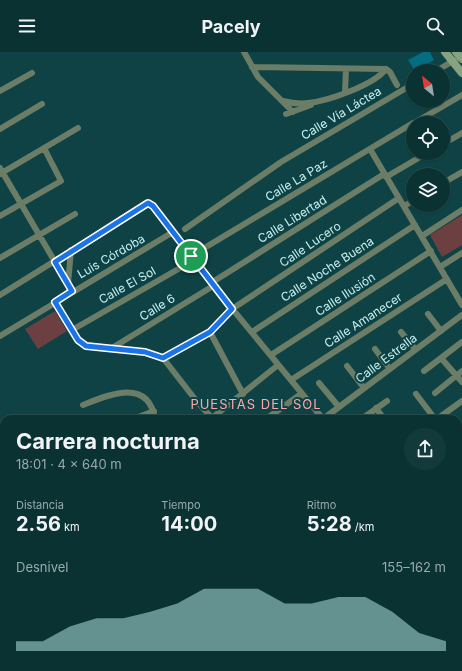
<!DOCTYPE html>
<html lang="es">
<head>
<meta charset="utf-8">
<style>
  body { margin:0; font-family:Inter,sans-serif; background:#133a3b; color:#f1f3f6; height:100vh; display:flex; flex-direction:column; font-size:15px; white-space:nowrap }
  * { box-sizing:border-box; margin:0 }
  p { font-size:13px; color:#99aaac }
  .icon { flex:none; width:22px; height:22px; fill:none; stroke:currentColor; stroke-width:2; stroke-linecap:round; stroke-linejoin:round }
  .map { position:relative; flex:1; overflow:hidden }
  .drawer { position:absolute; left:0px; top:363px; width:462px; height:256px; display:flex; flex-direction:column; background:#0a3233; border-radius:12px 12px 0 0; box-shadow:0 1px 3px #0004,0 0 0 1px #2a4d4e }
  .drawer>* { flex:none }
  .needle { width:26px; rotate:330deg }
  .tools { position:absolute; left:406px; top:12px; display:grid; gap:8px }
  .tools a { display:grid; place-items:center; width:44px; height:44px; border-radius:50%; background:#0a3233; box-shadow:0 1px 3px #0004,0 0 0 1px #2a4d4e; font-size:20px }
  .pin { position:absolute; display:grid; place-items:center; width:34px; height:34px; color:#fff; margin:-17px; border:2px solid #fff; border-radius:50%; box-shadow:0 1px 4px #0007 }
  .round { display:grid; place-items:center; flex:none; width:42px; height:42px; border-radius:21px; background:#133a3b }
  .head { display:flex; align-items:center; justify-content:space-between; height:68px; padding:0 16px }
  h1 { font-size:22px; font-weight:700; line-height:30px }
  .figures { display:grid; grid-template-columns:repeat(3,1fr); gap:6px; height:68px; padding:4px 16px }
  .figures div { display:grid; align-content:center }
  .figures b { font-size:20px; font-weight:700 }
  .figures small { font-size:11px; font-weight:400 }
  .figures p { font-size:11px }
  .chart { height:112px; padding:8px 16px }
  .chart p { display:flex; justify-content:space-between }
  .chart svg { width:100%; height:72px; margin-top:4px; fill:#8bbbb9; opacity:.7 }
  header { display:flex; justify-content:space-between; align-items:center; height:52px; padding:0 16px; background:#0a3233; font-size:18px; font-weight:700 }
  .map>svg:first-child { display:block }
  .green { fill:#6c3f40 }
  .building { fill:#056d82 }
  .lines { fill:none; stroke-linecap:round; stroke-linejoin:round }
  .minor { stroke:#6c7d67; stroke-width:6 }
  .tertiary { stroke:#6c7d67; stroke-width:7 }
  .secondary { stroke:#87a27f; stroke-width:8 }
  .route-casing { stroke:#fff; stroke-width:8 }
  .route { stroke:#1a73e8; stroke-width:5 }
  .labels { text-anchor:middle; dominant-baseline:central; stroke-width:4; stroke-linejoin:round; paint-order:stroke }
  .street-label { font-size:12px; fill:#c6f0f1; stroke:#0e4244 }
  .neighbourhood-label { font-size:13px; letter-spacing:1px; fill:#fda8aa; stroke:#0e4244 }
</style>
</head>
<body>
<header><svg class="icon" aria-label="menu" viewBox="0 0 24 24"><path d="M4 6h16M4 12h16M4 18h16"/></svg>Pacely<svg class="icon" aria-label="search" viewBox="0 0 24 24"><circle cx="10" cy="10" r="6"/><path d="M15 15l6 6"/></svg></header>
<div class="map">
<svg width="462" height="619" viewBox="0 0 462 619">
  <rect width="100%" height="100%" fill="#0e4244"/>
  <path class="green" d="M462 163V193L442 205 430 183Z
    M55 259 67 279 38 297 25 277Z
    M265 615H305L307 616 303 619H260Z"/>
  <path class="building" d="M423 0H430L434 8 415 19 408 8Z"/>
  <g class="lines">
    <path class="minor" d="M244 0 258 25 293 60
      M252 15 386 17 390 20 397 33
      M436 19 460 5
      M0 39 32 21
      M345 40 346 17
      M283 49C291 51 300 52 308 51 328 49 374 33 386 17
      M286 62 311 53
      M414 71 462 43
      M0 77 42 52
      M443 92 462 81
      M370 97 462 253
      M0 116 72 239
      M0 122 78 76
      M386 125 427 101
      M443 131 462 120
      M404 154 413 149
      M0 164 61 129 44 96
      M185 177 281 110 413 32
      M422 184 462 158
      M191 204 413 71
      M0 206 75 162
      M440 215 462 201
      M211 231 384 122
      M68 232 71 198
      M0 243 148 151 153 154 211 231 323 367
      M55 250 78 288 86 294 145 300 163 306 198 351 213 367
      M428 262 441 279
      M72 278 194 208
      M210 280 243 342
      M252 280 415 173
      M401 280 415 297
      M0 284 173 180
      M112 296 213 234
      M375 297 390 317
      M271 303 431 199
      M163 306 210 280 232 257 399 146
      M441 306 462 330
      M347 314 364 336
      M424 319 462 290
      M291 328 447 227
      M319 331 339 355
      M435 341 462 319
      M416 342 435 367
      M83 353C108 343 148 325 155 367
      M376 356 384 367
      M212 366 278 313
      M363 366 387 349
      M133 367 154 359
      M266 367 301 342
      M323 367 462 263
      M437 367 462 349
      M458 403 462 400
      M0 492 4 488
      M458 494 462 499
      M0 495 4 500
      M0 547 4 551
      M458 551 462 548
      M458 595 462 592
      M0 599 4 603
      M18 615 22 619
      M77 615 81 619
      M211 615 214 619
      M365 615 368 619
      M404 615 407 619
      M453 615 456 619
      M30 619 32 615
      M256 619 261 615
      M317 619 323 615
      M426 619 431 615"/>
    <path class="tertiary" d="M458 445 462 442
      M458 456 462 453"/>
    <path class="secondary" d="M445 0 462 21
      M456 0 462 7"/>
  </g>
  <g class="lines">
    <defs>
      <path id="route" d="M148 151 153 154 232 257 210 280 163 306 145 300 86 294 78 288 55 250 72 239 55 210Z"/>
    </defs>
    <use href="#route" class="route-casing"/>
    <use href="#route" class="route"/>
  </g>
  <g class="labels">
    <g class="street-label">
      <text transform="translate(341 61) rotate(-31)">Calle Vía Láctea</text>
      <text transform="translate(296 128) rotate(-31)">Calle La Paz</text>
      <text transform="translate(292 167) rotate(-32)">Calle Libertad</text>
      <text transform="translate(310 192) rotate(-34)">Calle Lucero</text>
      <text transform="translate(111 204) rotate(-30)">Luis Córdoba</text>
      <text transform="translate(327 217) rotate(-33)">Calle Noche Buena</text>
      <text transform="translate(127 233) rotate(-29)">Calle El Sol</text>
      <text transform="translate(345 242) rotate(-33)">Calle Ilusión</text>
      <text transform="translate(157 255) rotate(-32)">Calle 6</text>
      <text transform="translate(363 268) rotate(-33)">Calle Amanecer</text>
      <text transform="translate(386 306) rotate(-37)">Calle Estrella</text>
    </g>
    <g class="neighbourhood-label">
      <text x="256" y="352">PUESTAS DEL SOL</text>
    </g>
  </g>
</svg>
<div class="tools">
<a><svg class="needle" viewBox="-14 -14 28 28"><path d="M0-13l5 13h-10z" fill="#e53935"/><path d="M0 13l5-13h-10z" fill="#99aaac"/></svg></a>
<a><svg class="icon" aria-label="locate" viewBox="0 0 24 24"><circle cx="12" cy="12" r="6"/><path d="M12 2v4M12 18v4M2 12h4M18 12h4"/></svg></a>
<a><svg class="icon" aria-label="layers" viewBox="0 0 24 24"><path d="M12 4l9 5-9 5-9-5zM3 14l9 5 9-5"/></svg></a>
</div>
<div class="pin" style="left:191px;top:204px;background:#1e9e55"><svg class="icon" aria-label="arrive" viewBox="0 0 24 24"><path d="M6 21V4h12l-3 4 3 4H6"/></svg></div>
<section class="drawer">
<div class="head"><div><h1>Carrera nocturna</h1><p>18:01 · 4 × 640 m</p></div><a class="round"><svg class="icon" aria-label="share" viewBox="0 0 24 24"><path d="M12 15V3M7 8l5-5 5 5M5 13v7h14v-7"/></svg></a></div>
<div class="figures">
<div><p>Distancia</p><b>2.56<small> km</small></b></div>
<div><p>Tiempo</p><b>14:00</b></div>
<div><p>Ritmo</p><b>5:28<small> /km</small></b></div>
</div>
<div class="chart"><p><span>Desnivel</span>155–162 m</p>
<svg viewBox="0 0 160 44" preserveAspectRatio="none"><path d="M0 44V38L10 38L20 29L30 24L40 24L50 20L60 15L70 6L80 6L90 6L100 15L110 15L120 11L130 11L140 20L150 33L160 38V44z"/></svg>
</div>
</section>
</div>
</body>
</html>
